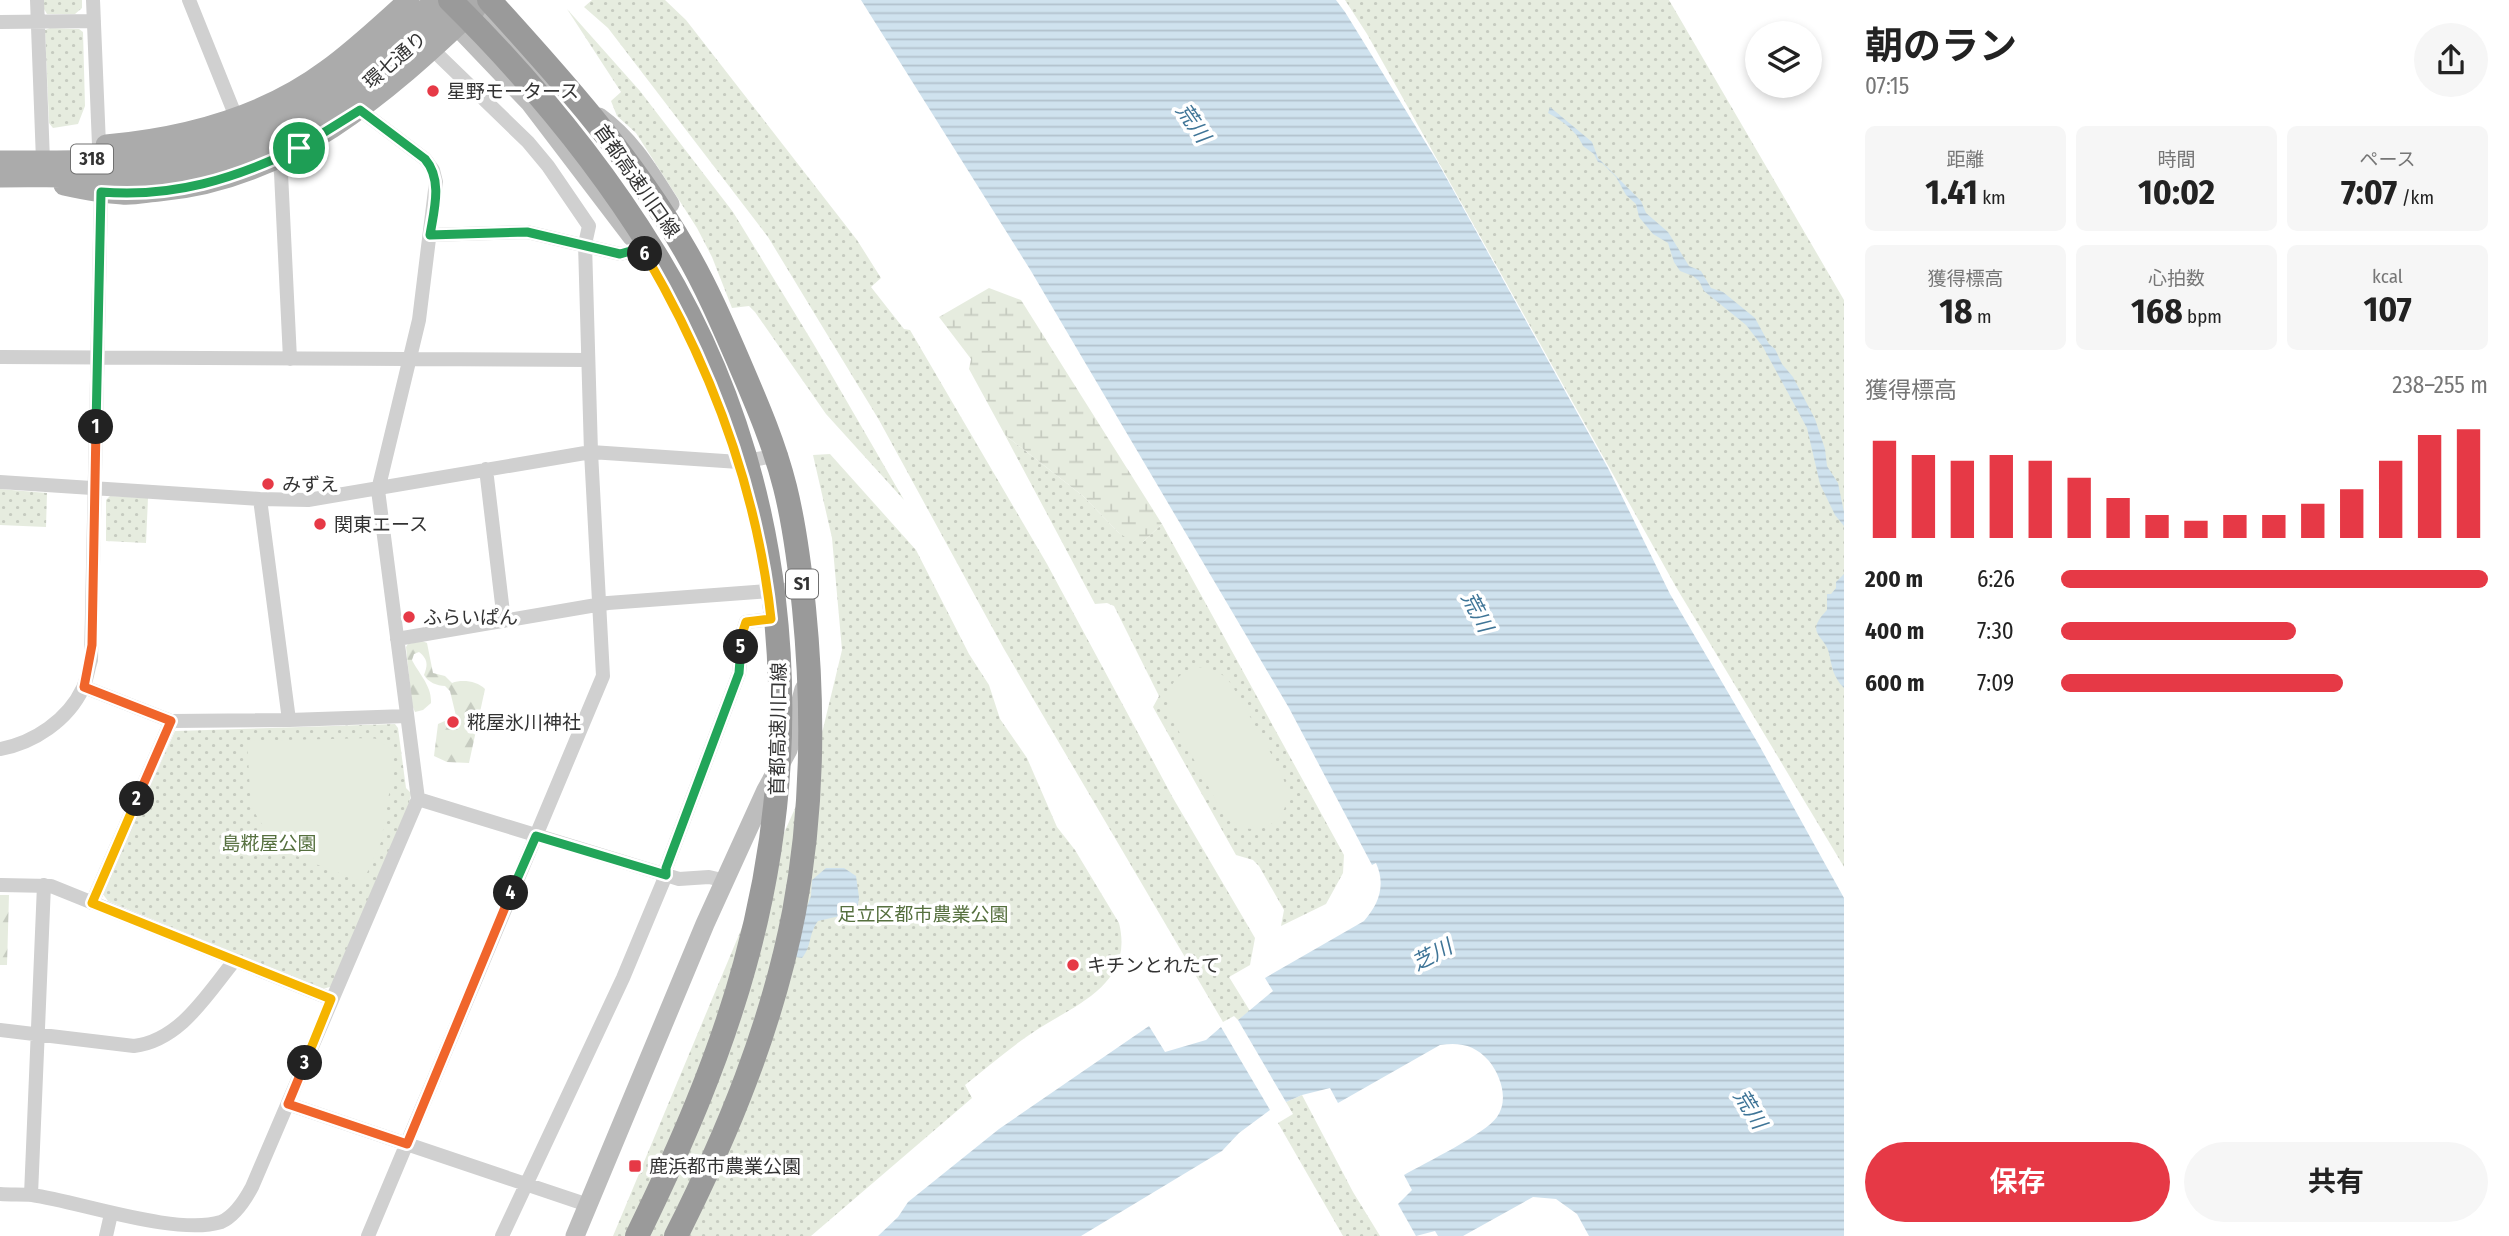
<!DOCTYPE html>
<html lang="ja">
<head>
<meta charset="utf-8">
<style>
  body { margin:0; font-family:"Fira Sans Condensed","Noto Sans JP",sans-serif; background:#f6f6f6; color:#222; height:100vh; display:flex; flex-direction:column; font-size:26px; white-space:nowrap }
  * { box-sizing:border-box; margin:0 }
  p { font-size:23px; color:#767676 }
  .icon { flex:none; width:38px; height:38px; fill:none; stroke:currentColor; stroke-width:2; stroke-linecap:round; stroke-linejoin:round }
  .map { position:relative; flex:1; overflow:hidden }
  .details { display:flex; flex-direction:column; background:#fff; width:665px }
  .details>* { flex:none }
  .tools { position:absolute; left:1745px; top:21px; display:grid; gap:14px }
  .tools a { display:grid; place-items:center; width:77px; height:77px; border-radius:50%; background:#fff; box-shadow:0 4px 10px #0003; font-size:35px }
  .pin { position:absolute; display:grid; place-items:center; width:60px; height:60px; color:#fff; margin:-30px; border:4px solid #fff; border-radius:50%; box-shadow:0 2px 7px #0007 }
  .km { position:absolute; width:35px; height:35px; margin:-18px; border-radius:50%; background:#222; color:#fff; font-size:19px; line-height:35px; text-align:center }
  .round { display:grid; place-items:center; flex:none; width:74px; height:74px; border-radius:37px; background:#f6f6f6 }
  .overview { display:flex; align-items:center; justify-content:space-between; height:119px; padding:0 21px }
  h1 { font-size:38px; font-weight:700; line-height:52px }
  .metrics { display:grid; grid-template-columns:repeat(3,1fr); gap:10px; height:119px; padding:7px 21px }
  .metrics div { display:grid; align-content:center; border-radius:10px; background:#f6f6f6; text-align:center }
  .metrics b { font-size:35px; font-weight:700 }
  .metrics small { font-size:19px; font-weight:400 }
  .metrics p { font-size:19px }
  .chart { height:196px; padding:14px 21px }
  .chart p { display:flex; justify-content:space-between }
  .chart svg { width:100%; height:126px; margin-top:7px; stroke:#e63946; stroke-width:6 }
  .button { display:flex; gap:14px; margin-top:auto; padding:14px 21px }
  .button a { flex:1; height:80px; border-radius:42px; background:#e63946; color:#fff; font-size:28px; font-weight:700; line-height:80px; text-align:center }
  .button a+a { background:#f6f6f6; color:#222 }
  ul { padding:0 21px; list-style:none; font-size:23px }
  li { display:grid; grid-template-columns:112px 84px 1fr; align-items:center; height:52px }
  li i { height:18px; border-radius:9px; background:#e63946 }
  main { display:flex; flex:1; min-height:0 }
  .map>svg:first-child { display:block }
  .grass { fill:url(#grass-dots) }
  .forest { fill:url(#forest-firs) }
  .wetland { fill:url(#wetland-marsh) }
  .pitch { fill:#e6ecdf }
  .water { fill:url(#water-rules) }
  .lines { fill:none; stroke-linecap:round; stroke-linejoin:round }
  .street { stroke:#d0d0d0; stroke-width:14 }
  .secondary { stroke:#bdbdbd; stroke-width:19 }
  .primary { stroke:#ababab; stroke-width:21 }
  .highway { stroke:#9a9a9a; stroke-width:24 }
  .split-1-casing { stroke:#fff; stroke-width:14 }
  .split-2-casing { stroke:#fff; stroke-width:14 }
  .split-3-casing { stroke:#fff; stroke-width:14 }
  .split-4-casing { stroke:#fff; stroke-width:14 }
  .split-5-casing { stroke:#fff; stroke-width:14 }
  .split-6-casing { stroke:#fff; stroke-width:14 }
  .split-7-casing { stroke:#fff; stroke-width:14 }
  .split-1 { stroke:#22a559; stroke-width:9 }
  .split-2 { stroke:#f0652b; stroke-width:9 }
  .split-3 { stroke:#f5b400; stroke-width:9 }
  .split-4 { stroke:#f0652b; stroke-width:9 }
  .split-5 { stroke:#22a559; stroke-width:9 }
  .split-6 { stroke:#f5b400; stroke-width:9 }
  .split-7 { stroke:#22a559; stroke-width:9 }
  .poi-dot { fill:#e63946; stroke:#fff; stroke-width:2.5 }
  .labels { text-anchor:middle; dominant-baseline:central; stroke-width:7; stroke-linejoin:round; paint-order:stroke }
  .shield { fill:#fff; stroke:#707070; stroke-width:2 }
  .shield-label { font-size:18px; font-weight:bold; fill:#333 }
  .street-label { font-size:19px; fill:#333; stroke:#fff }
  .poi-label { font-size:19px; fill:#333; stroke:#fff; text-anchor:start }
  .park-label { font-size:19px; fill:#56703f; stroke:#fff }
  .water-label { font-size:21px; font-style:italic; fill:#3f7597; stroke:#fff }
</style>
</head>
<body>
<main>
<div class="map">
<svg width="1844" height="1236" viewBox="0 0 1844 1236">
  <defs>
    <pattern id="grass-dots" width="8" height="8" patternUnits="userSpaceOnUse" patternTransform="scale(1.75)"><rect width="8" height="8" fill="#e6ecdf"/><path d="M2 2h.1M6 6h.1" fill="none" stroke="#c6cbc0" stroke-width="1.8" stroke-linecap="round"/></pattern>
    <pattern id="forest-firs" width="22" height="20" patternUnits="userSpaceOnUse" patternTransform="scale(1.75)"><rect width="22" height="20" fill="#e6ecdf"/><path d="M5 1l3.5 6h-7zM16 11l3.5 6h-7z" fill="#c6cbc0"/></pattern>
    <pattern id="wetland-marsh" width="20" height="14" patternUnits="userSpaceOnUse" patternTransform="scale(1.75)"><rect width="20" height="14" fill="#e6ecdf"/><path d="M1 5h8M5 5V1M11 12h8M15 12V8" fill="none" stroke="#c6cbc0"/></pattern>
    <pattern id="water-rules" width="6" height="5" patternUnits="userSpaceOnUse" patternTransform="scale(1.75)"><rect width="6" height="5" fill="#cfe2ee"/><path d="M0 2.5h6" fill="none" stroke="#b2c2cd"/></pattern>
  </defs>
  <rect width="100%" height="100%" fill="#fff"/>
  <path class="grass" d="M43 0H82V8L75 14H47L44 9Z
    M592 0H665L686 20 857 240 881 278 871 287 904 329 910 330 1047 564 1173 798 1255 938 1250 965 1229 977 1250 1011 1238 1020 1234 1016 1223 1022 1004 649 879 420 768 237 608 28 584 7Z
    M1345 0H1669L1844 300V867L1676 587 1367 34Z
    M567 9 640 91 733 212 813 343 904 500 826 414 755 312 749 306 732 308 712 257 697 228 636 133 617 116 611 101 621 92Z
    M50 28 79 29 83 32 85 106 78 124 53 128 49 123 45 30Z
    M1005 435 1083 496 1119 533 1143 542 1162 524 1344 855 1343 873 1326 904 1281 926 1284 910 1259 866 1253 860 1236 855 1153 707 1159 696 1114 606 1107 603 1095 604Z
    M830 454 916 550 969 654 989 685 1000 719 1027 758 1057 827 1075 850 1119 923C1134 983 1079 1003 1038 1029 1013 1045 989 1066 965 1085L972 1098 811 1236H613L751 906 797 804 823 729 842 650 832 538 813 455Z
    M0 489 47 493 46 527 0 525Z
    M110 496 148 498 146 543 106 541V500Z
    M395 724 398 728 406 788 411 793 409 804 333 986 323 989 108 901 102 893 175 731Z
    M1302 1095 1353 1192 1380 1236H1343L1278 1123 1293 1114 1286 1102Z"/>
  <path class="forest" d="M422 641 427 643 433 673 445 676 452 683C462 679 477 681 485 689L469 763 447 762 434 756 438 724 456 716 450 691 445 686C437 686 428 682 424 675 428 665 428 659 419 652L414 654 412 660C419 674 432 686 431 703L423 710 415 712 412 705 406 647 408 644Z
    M0 895H9L7 965H0Z"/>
  <path class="wetland" d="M989 288 1021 300 1162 524 1143 542 1134 543 1119 533 1083 496 1005 435 969 369 971 359 939 317Z"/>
  <path class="pitch" d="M1203 667C1216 670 1224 674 1232 685 1243 706 1285 772 1287 791 1289 808 1278 824 1262 828 1246 832 1234 824 1223 814L1170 715C1163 689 1176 670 1203 667Z
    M371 738 377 739 391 750 394 764 381 842 363 882 302 859 277 844 267 832 251 807 247 741Z"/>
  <path class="water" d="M861 0H1336L1345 12 1437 161 1608 468 1670 594 1759 745 1844 898V1236H1589L1577 1214 1556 1199 1533 1197 1463 1236H1438L1435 1231 1416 1236 1398 1204 1412 1190 1404 1175C1425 1163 1485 1134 1497 1117 1509 1100 1501 1076 1489 1061 1475 1045 1460 1042 1440 1045L1338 1103 1330 1088 1302 1095 1286 1102 1238 1020 1273 991 1265 978 1364 921C1379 904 1386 885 1376 863L1372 865 1289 708 1031 271Z
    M1550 107 1592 142 1598 158 1641 201 1646 213 1668 232 1689 266 1701 271 1711 288 1723 292 1755 318 1769 344 1775 349 1782 364 1793 377 1815 419 1825 449 1827 466 1838 483 1844 512V526L1835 515 1820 484 1807 428 1763 347 1746 325 1704 291 1699 281 1693 276 1680 271 1674 262 1668 243 1653 234 1639 217 1636 204 1626 195 1616 177 1602 163 1598 162 1594 154 1583 146C1578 133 1562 120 1548 113Z
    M1844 570V688C1833 677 1832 667 1829 653 1824 634 1804 634 1827 610V594H1831L1836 588V582L1844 574Z
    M826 868H844L856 876 859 897 857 912 818 921C808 935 812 946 802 958L796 957 805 912 811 896 812 880Z
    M1149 1026 1165 1052 1206 1040 1221 1027 1270 1110 1239 1133 1222 1151 1081 1236H878L898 1217 908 1202 999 1129Z"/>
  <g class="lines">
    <path class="street" d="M37 0 43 161
      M93 0 99 145
      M189 0 236 117
      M0 22 94 21
      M278 158 281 173 290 359
      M430 235 527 232 620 254 641 249
      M0 357 588 360
      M486 469 504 621
      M0 482 260 499 308 500 591 452 739 462 781 455
      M260 499 289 720
      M397 639 608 603 809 588
      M84 687 171 721
      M0 749C34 743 68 720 83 688 87 679 88 669 91 660L101 192
      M418 799 679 879 709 877 726 881
      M0 885 51 886 331 999
      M92 903 171 721 289 720 407 716
      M0 1030 134 1046C181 1040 207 994 235 960
      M288 1104 588 1205
      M0 1194C10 1195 22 1194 32 1195 81 1202 176 1236 221 1222 235 1216 245 1200 252 1187L418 799 378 490 419 320 436 182 433 170 425 159 360 110
      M31 1195 44 885
      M106 1236 111 1214
      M368 1236 603 676 591 452 585 244 589 226 548 166 528 142 433 50
      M502 1236 623 978 666 875V868L739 673 743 631 746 622 771 619"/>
    <path class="secondary" d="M468 0 527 60 547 78
      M447 16 530 103 632 237
      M599 117C631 140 649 171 670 204
      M575 1236 705 924 766 790 788 750 804 689"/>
    <path class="primary" d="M106 145C183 138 264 117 327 70 356 49 382 24 409 0
      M0 161C107 161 221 163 314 102 358 72 397 35 436 0
      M0 177C61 176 125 180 186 169 305 147 377 79 462 0
      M64 185C83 189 102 193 122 194 134 195 147 192 159 191 288 180 386 94 476 8"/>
    <path class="highway" d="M450 0C528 77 598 161 655 254 786 467 811 725 745 964 719 1059 680 1148 637 1236
      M489 0C561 79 632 158 685 250 706 286 722 323 738 360 756 402 774 443 785 487 795 527 800 568 804 608 814 709 813 812 794 912 772 1026 728 1133 676 1236"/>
  </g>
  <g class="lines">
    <defs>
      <path id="split-1" d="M96 427 101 192C173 198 234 179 299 148"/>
      <path id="split-2" d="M96 427 92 645 84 687 171 721 137 799"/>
      <path id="split-3" d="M137 799 92 903 331 999 305 1063"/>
      <path id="split-4" d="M305 1063 288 1104 407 1144 511 893"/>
      <path id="split-5" d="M511 893 536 836 666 875V868L739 673 741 647"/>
      <path id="split-6" d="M645 254C711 367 757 489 771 619L746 622 743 631 741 647"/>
      <path id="split-7" d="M299 148 360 110 425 159C443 180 434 210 430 235L527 232 620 254 641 248 645 254"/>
    </defs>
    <use href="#split-1" class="split-1-casing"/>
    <use href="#split-2" class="split-2-casing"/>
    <use href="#split-3" class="split-3-casing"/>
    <use href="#split-4" class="split-4-casing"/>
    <use href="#split-5" class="split-5-casing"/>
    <use href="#split-6" class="split-6-casing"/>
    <use href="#split-7" class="split-7-casing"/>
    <use href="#split-1" class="split-1"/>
    <use href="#split-2" class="split-2"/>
    <use href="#split-3" class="split-3"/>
    <use href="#split-4" class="split-4"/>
    <use href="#split-5" class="split-5"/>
    <use href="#split-6" class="split-6"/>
    <use href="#split-7" class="split-7"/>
  </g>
  <g class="poi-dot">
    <circle cx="433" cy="91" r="7"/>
    <circle cx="268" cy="484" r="7"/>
    <circle cx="320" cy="524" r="7"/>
    <circle cx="409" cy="617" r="7"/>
    <circle cx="453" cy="722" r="7"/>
    <circle cx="1073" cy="965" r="7"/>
    <rect x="628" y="1159" width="14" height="14" rx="3.5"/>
  </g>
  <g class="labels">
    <g class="shield">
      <rect x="71" y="144.5" width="42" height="29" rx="5"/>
      <rect x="786" y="569.5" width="32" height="29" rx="5"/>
    </g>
    <g class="shield-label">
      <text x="92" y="159">318</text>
      <text x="802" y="584">S1</text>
    </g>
    <g class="street-label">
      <text transform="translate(395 60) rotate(-41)">環七通り</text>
      <text transform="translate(637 181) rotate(55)">首都高速川口線</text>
      <text transform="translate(778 729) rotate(-89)">首都高速川口線</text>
    </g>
    <g class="poi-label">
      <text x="447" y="91">星野モータース</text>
      <text x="282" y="484">みずえ</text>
      <text x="334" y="524">関東エース</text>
      <text x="423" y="617">ふらいぱん</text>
      <text x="467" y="722">糀屋氷川神社</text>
      <text x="1087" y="965">キチンとれたて</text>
      <text x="649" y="1166">鹿浜都市農業公園</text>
    </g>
    <g class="park-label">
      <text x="269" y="843">島糀屋公園</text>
      <text x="923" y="914">足立区都市農業公園</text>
    </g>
    <g class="water-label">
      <text transform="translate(1193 123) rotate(55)">荒川</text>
      <text transform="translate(1477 612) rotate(62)">荒川</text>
      <text transform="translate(1432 955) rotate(-28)">芝川</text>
      <text transform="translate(1750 1109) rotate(58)">荒川</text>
    </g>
  </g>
</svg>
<div class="tools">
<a><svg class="icon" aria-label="layers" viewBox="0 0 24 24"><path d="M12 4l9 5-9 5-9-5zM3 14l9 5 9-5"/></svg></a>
</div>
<div class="pin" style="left:299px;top:148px;background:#1e9e55"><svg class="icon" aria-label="arrive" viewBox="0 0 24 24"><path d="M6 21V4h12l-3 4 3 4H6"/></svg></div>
<b class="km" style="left:96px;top:427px">1</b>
<b class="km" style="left:137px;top:799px">2</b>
<b class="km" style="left:305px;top:1063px">3</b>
<b class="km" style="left:511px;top:893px">4</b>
<b class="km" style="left:741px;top:647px">5</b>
<b class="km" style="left:645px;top:254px">6</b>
</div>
<section class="details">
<div class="overview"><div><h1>朝のラン</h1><p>07:15</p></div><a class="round"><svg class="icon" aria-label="share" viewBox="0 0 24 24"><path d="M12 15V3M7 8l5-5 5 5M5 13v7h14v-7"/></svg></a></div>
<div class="metrics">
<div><p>距離</p><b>1.41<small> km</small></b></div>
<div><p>時間</p><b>10:02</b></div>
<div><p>ペース</p><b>7:07<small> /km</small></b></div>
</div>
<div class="metrics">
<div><p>獲得標高</p><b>18<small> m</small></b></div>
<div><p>心拍数</p><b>168<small> bpm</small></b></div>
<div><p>kcal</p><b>107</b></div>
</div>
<div class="chart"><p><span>獲得標高</span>238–255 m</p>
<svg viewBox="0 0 160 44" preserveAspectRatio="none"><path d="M5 44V10M15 44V15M25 44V17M35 44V15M45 44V17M55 44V23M65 44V30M75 44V36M85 44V38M95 44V36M105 44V36M115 44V32M125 44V27M135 44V17M145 44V8M155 44V6"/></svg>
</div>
<ul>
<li><b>200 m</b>6:26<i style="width:100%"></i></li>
<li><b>400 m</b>7:30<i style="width:55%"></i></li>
<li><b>600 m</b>7:09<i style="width:66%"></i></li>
</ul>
<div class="button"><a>保存</a><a>共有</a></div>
</section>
</main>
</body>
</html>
